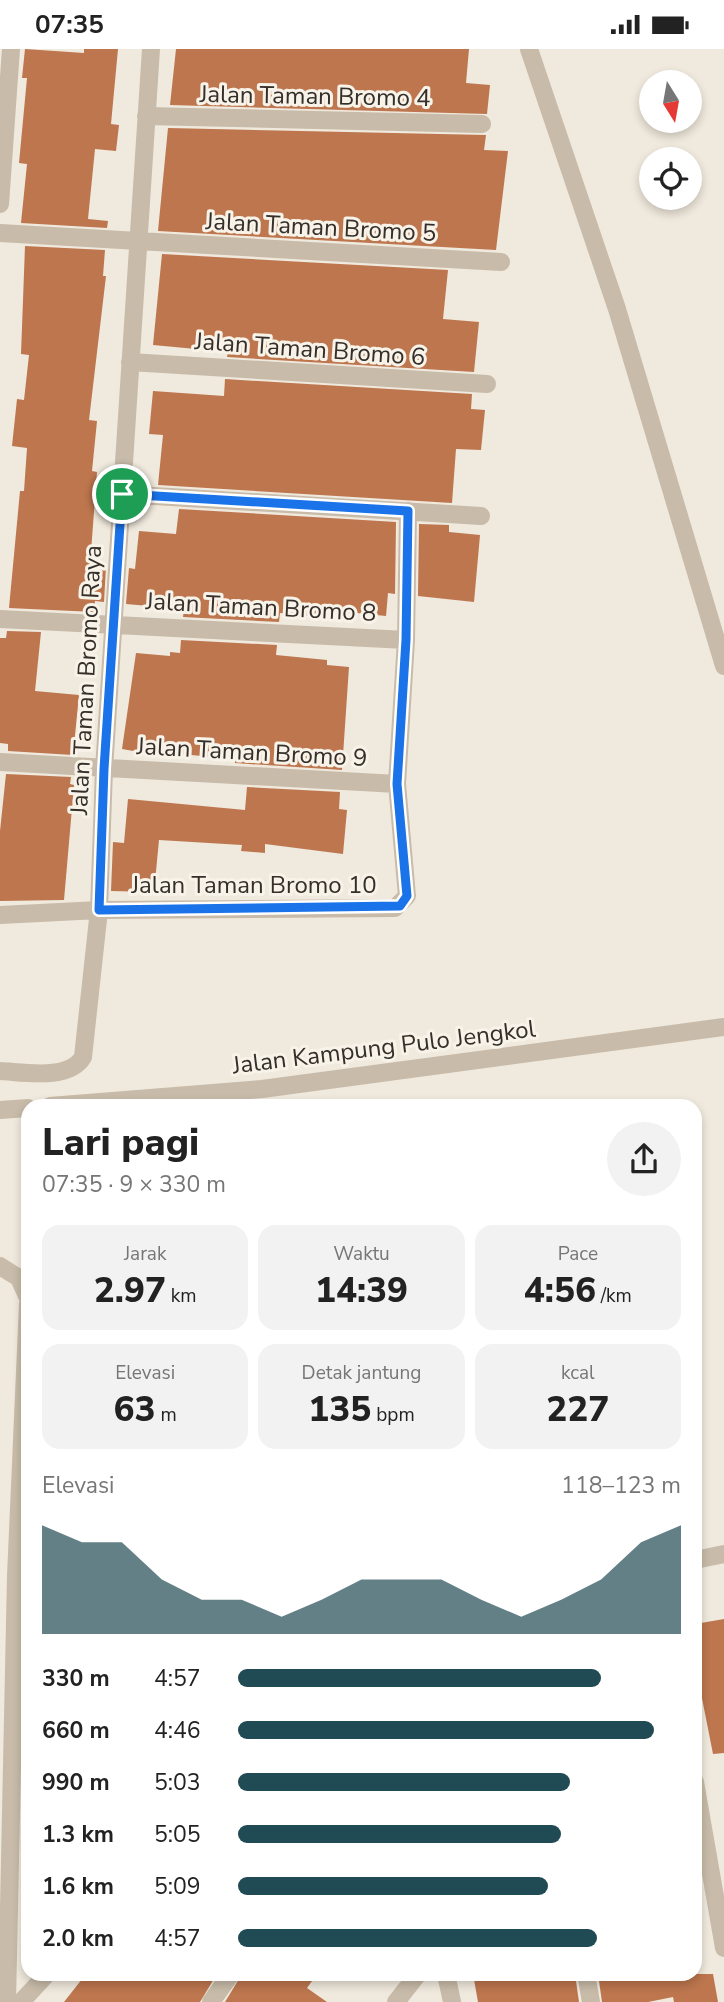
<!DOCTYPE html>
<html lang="id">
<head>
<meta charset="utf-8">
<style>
  body { margin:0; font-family:"Nunito Sans",sans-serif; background:#f2f2f2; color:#222; height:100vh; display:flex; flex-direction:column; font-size:26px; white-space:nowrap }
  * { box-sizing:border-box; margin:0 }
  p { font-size:23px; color:#767676 }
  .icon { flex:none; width:38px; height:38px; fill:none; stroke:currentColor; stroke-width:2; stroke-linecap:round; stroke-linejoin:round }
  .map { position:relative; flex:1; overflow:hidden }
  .drawer { position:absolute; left:21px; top:1050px; width:681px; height:882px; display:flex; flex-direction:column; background:#fff; border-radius:21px; box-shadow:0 4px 10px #0003 }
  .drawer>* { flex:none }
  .needle { width:46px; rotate:169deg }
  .tools { position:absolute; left:639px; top:21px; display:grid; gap:14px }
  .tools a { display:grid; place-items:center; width:63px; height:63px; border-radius:50%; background:#fff; box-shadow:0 4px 10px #0003; font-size:35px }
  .pin { position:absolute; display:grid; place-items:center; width:60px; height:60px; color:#fff; margin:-30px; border:4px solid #fff; border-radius:50%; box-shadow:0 2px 7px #0007 }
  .round { display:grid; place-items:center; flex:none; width:74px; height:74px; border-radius:37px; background:#f2f2f2 }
  .head { display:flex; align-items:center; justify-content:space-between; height:119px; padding:0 21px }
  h1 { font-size:38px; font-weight:800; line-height:52px }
  .figures { display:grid; grid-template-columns:repeat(3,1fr); gap:10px; height:119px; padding:7px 21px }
  .figures div { display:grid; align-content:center; border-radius:18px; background:#f2f2f2; text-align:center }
  .figures b { font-size:35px; font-weight:800 }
  .figures small { font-size:19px; font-weight:400 }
  .figures p { font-size:19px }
  .chart { height:196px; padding:14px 21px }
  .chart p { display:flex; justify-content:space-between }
  .chart svg { width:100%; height:126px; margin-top:7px; fill:#214b54; opacity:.7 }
  ul { padding:0 21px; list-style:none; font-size:23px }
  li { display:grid; grid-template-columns:112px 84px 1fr; align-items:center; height:52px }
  li i { height:18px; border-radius:9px; background:#214b54 }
  .status { display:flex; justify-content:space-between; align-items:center; height:49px; padding:0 35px; background:#fff; direction:ltr }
  .status svg { height:19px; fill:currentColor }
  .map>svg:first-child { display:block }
  .building { fill:#bd764e }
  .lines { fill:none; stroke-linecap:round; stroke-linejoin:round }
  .minor { stroke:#c8bba9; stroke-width:18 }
  .route-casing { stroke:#fff; stroke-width:14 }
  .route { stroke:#1a73e8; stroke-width:9 }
  .labels { text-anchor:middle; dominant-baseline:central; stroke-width:6; stroke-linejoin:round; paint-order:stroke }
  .street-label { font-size:24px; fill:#352e29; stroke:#f8f3e9 }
</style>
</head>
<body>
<div class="status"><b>07:35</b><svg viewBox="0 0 49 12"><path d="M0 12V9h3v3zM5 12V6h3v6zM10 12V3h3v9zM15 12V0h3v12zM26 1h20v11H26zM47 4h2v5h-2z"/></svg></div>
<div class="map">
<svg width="724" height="1953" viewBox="0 0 724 1953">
  <rect width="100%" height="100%" fill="#f0e9dd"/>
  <path class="building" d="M25 0 84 4V0H118L111 75 119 76 116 102 95 100 88 170 108 172 107 179 21 174 27 115 19 114 27 29H22Z
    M176 0H469L466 34 490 36 487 65 170 56Z
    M168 79 486 86 484 101 508 102 496 201 158 182Z
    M25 197 105 201 103 227H106L89 371 97 372 92 422 97 423 90 516 106 517 104 553 95 552 94 563 9 559 20 442H24L27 399 12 397 17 350 24 351 29 306 21 305Z
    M162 205 448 221 443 270 479 273 474 323 227 308 228 303 153 296Z
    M225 330 472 345 471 360 485 361 481 401 456 400 452 454 158 436 163 386 149 385 153 342 224 347Z
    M179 460 396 473 395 545 388 544 386 567 347 563 346 570 280 564 279 573 183 568 184 560 126 555 129 519 135 520 139 482 176 485Z
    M419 475 449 476V483L480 486 474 553 418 547Z
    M7 582 41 583 35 642 79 646 73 706 8 702V695L0 694V589H6Z
    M181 591 277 596 276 606 327 611V616L349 618 342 721 249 715 235 714V710L180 705 179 710 122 700 136 604 170 607V603L180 604Z
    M6 725 71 728 70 735 74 736 64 851 0 852V782Z
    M247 738 340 743 339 760 347 761 343 805 265 795V804L241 802 242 796 159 791 154 843 111 842 113 793 124 794 128 750 245 761Z
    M724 1570V1704L713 1705 695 1614V1575Z
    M86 1925H217L200 1953H64Z
    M242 1925H317L307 1939 327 1953H225Z
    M473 1925H575L579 1953H478Z
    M598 1925H713L718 1953H674L673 1948 648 1953H602Z"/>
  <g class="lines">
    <path class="minor" d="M529 0 617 260 724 617
      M146 67 482 75
      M0 155 11 0
      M0 184 501 213
      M130 313 487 335
      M122 445 481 467
      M0 570 406 591
      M0 713 397 735
      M0 866 99 861 395 859 407 847 397 735 406 591 408 462
      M0 1022C23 1023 69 1032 83 1008L99 861 104 720 151 0
      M50 1057 262 1040 724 978
      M0 1061 28 1059
      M0 1217 19 1229 28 1249
      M695 1511 724 1505
      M695 1733 724 1899
      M446 1925 452 1953
      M586 1925 591 1953
      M7 1953 16 1527 28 1255
      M21 1953 47 1925
      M211 1953 231 1925
      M396 1953 418 1925"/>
  </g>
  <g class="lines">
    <defs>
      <path id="route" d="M122 445 408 462 406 591 397 735 407 847 400 857 99 861 104 720Z"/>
    </defs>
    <use href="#route" class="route-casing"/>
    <use href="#route" class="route"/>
  </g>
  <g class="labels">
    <g class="street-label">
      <text transform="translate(315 47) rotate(1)">Jalan Taman Bromo 4</text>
      <text transform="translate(321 178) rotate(3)">Jalan Taman Bromo 5</text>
      <text transform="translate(310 300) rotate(4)">Jalan Taman Bromo 6</text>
      <text transform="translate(261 558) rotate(3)">Jalan Taman Bromo 8</text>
      <text transform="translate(86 631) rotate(-87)">Jalan Taman Bromo Raya</text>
      <text transform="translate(252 703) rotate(3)">Jalan Taman Bromo 9</text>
      <text x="254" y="836">Jalan Taman Bromo 10</text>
      <text transform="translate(384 998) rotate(-7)">Jalan Kampung Pulo Jengkol</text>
    </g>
  </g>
</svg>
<div class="tools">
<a><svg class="needle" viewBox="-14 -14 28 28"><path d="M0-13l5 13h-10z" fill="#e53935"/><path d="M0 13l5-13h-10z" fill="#767676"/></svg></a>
<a><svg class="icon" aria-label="locate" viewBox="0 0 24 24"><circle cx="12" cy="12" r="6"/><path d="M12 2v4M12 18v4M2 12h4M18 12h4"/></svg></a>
</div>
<div class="pin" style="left:122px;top:445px;background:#1e9e55"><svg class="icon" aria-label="arrive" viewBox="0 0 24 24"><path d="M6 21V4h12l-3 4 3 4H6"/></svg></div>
<section class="drawer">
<div class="head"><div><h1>Lari pagi</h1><p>07:35 · 9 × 330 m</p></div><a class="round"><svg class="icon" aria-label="share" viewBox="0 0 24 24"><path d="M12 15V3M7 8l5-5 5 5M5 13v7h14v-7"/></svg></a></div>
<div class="figures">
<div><p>Jarak</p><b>2.97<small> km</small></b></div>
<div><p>Waktu</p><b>14:39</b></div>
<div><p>Pace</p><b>4:56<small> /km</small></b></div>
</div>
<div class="figures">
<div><p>Elevasi</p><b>63<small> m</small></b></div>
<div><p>Detak jantung</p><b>135<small> bpm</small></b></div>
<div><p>kcal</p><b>227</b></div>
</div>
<div class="chart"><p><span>Elevasi</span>118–123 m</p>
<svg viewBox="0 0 160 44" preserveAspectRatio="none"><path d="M0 44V6L10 12L20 12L30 25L40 32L50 32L60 38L70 32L80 25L90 25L100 25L110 32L120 38L130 32L140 25L150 12L160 6V44z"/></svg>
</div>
<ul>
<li><b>330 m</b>4:57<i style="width:82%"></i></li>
<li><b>660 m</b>4:46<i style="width:94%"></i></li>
<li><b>990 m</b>5:03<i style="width:75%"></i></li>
<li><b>1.3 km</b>5:05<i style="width:73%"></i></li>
<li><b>1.6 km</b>5:09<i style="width:70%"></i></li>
<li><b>2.0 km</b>4:57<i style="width:81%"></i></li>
</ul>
</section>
</div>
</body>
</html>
